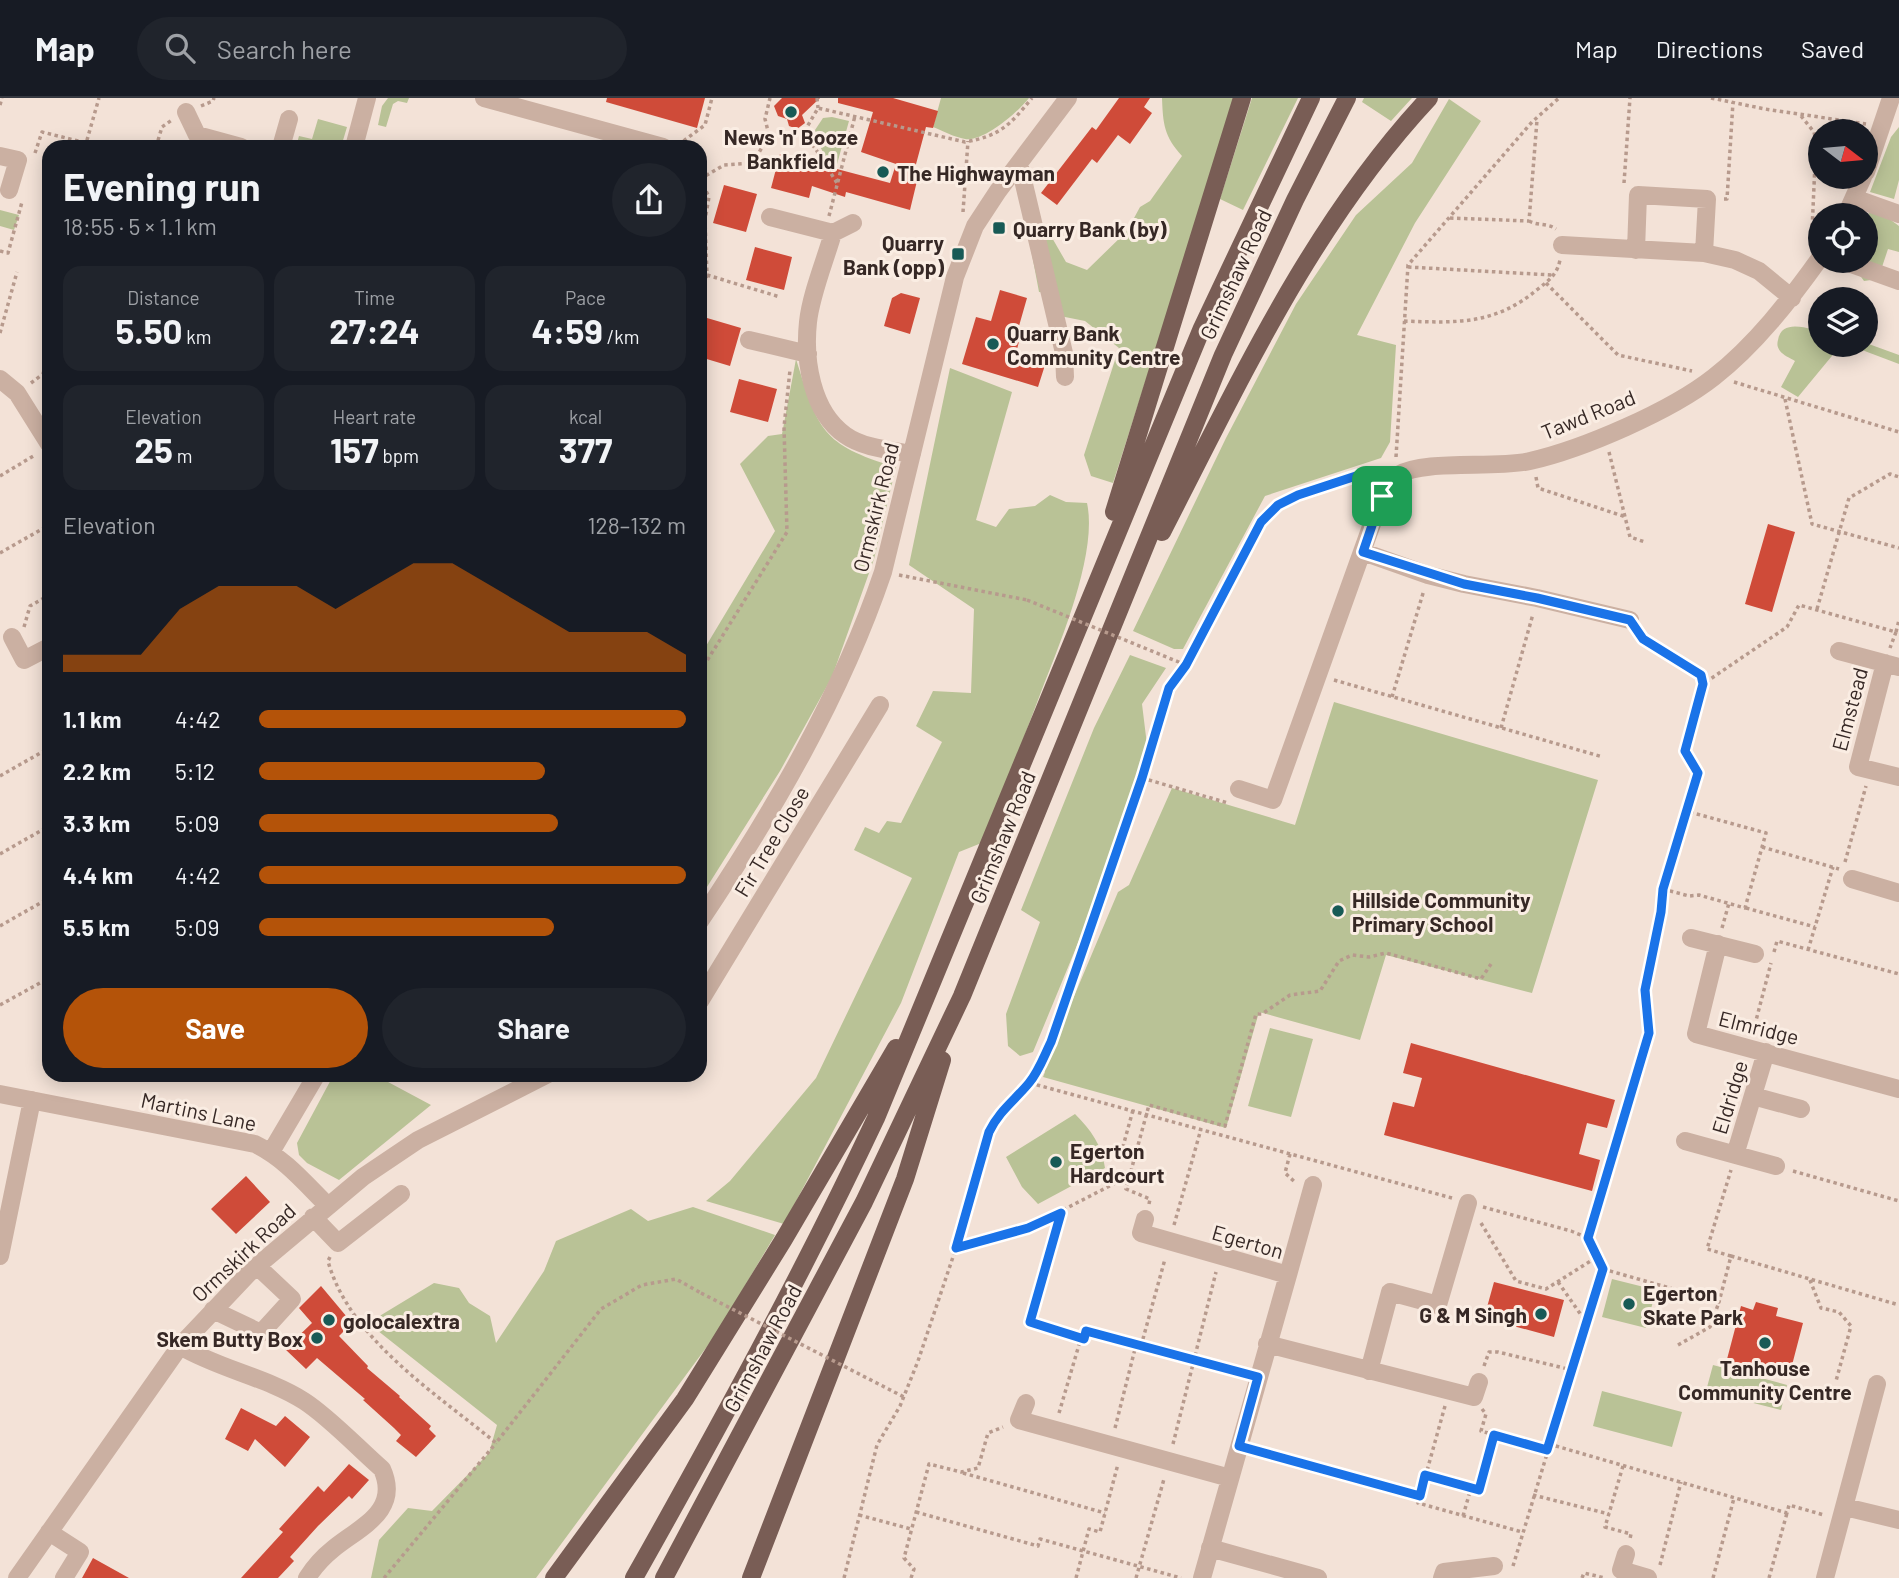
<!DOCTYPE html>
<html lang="en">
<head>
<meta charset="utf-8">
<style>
  body { margin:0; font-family:Barlow,sans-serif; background:#20242c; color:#f1f3f6; height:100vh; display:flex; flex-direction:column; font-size:26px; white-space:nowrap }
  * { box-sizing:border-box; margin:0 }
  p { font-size:23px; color:#9ea1a6 }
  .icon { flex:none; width:38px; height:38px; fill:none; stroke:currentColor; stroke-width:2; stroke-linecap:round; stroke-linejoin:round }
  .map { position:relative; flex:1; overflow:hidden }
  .sheet { position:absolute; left:42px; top:42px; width:665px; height:942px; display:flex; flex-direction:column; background:#171b24; border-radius:21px; box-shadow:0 4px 18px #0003 }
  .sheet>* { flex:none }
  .needle { width:46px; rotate:106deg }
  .fabs { position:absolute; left:1808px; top:21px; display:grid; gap:14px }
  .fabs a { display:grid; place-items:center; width:70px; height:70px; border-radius:50%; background:#171b24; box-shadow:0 4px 18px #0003; font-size:35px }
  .pin { position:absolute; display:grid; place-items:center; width:60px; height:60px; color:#fff; margin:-30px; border-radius:14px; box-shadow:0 4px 10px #0006 }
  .round { display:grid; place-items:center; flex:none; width:74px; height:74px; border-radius:37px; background:#20242c }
  .head { display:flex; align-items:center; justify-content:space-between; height:119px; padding:0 21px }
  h1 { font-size:38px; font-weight:700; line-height:52px }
  .stats { display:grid; grid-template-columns:repeat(3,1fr); gap:10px; height:119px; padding:7px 21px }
  .stats div { display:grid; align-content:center; border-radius:18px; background:#20242c; text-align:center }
  .stats b { font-size:35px; font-weight:700 }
  .stats small { font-size:19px; font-weight:400 }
  .stats p { font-size:19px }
  .chart { height:196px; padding:14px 21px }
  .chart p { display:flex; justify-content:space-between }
  .chart svg { width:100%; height:126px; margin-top:7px; fill:#b45309; opacity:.7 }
  .primary-button { display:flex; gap:14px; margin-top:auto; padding:14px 21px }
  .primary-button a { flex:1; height:80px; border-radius:42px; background:#b45309; color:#fff; font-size:28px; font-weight:700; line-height:80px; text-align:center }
  .primary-button a+a { background:#20242c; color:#f1f3f6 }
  ul { padding:0 21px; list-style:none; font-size:23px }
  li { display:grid; grid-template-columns:112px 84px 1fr; align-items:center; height:52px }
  li i { height:18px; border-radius:9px; background:#b45309 }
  header { display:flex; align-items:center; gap:42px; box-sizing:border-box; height:98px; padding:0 35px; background:#171b24; border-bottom:2px solid #363941 }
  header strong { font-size:33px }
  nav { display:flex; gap:38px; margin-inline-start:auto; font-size:24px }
  .search { width:490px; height:63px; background:#20242c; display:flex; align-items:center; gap:18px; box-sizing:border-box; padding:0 24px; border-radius:38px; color:#9ea1a6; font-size:26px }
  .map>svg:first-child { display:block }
  .green { fill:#b9c296 }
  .building { fill:#cf4b39 }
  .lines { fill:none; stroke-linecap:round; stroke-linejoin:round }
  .path { stroke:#b79a8d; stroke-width:3.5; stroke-dasharray:3.5 3.5; stroke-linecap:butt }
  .minor { stroke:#cbb0a2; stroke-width:18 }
  .major { stroke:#795d55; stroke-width:18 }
  .path-bridge { stroke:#b79a8d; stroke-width:3.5; stroke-dasharray:3.5 3.5; stroke-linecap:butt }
  .route-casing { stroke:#fff; stroke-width:14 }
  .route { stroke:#1a73e8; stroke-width:9 }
  .poi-dot { fill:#185a56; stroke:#faede3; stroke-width:2.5 }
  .labels { text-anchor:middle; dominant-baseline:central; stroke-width:6; stroke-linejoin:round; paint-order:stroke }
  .poi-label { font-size:21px; font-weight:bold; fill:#362825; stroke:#faede3; text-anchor:start }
  .street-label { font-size:21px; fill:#362825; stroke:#faede3 }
</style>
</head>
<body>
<header>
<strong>Map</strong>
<div class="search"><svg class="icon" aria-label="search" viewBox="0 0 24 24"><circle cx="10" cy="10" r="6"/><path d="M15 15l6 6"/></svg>Search here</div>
<nav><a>Map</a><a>Directions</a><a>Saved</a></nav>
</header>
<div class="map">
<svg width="1899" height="1480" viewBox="0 0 1899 1480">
  <rect width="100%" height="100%" fill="#f3e2d7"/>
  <path class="green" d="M388 0H409L407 5 398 3 393 6 386 29 378 27 382 8Z
    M941 0H1029C1018 14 984 44 965 41 954 39 943 33 933 29Z
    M1162 0H1236L1113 385 1091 378 1084 357 1119 250 1085 223 1060 218 1053 195 1039 194 1027 130 1047 131 1066 164 1087 172 1127 133 1140 109 1150 103 1182 58C1164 38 1163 26 1162 0Z
    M1252 0H1298L1243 112 1220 101Z
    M1364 0H1412L1391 23 1362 4Z
    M1449 1 1481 23 1415 125 1357 237 1396 247 1390 344 1381 360 1265 398 1183 551H1174L1133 533 1226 340 1296 206 1356 117 1412 65Z
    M832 19 849 23 834 77 819 46 815 32 823 20Z
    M318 21 347 29 341 49H296L299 38 312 41Z
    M1899 29V82L1894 101 1870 94 1891 39Z
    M0 112 19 117 14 132 0 128Z
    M1880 114 1899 128V154L1888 151 1878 181 1864 183 1859 176C1870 155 1861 136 1869 115Z
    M1820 217V247H1866V245L1899 257V266L1862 252 1836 253 1798 299 1781 289 1795 263C1790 260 1783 257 1780 253 1777 249 1777 246 1778 242 1781 224 1799 228 1812 231Z
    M796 261C818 331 821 347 896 369L874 461 832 579 780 673 700 800V558L775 433 740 366 768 338 782 336Z
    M950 270 1012 294 976 422 996 429 1009 411 1035 408 1050 397 1066 404 1087 405C1098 455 1060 545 1041 594 1022 644 1004 694 984 744L959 754 901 905 784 1126 706 1103 730 1083 816 980 912 780 854 752 865 729 879 735 887 723 901 725 942 644 916 628 933 593 971 595 974 511 909 467Z
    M1130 557 1166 570 1142 606 1148 655 1109 770 1033 954 1020 958 1008 948 1006 916 1040 824 1021 812 1094 630Z
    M1334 604 1598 682 1532 895 1386 857 1360 942 1259 914 1226 1030 1043 979 1045 974 1043 972 1118 794 1129 787 1172 690 1295 727Z
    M1270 930 1313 941 1291 1019 1248 1008Z
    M334 976 375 977 431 1007 339 1082 307 1065 299 1057 297 1045Z
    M1075 1016C1091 1032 1102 1047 1105 1070L1038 1106 1022 1089 1006 1059Z
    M693 1109 775 1137 717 1235 536 1480H371L379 1442 408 1410 432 1413 489 1355 497 1327 368 1225 434 1185 459 1190 469 1205 490 1218 496 1245 544 1173 556 1143 631 1111 648 1123Z
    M1612 1181 1656 1192 1646 1230 1602 1219Z
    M1713 1267 1787 1287 1781 1312 1706 1293Z
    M1602 1293 1682 1314 1672 1349 1593 1328Z"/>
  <path class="building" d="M607 0H705L697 30 606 4Z
    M782 0H820L802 17 805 25 797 31 789 28 787 21 778 18 774 8Z
    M838 0H893L938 13 933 30 926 29 912 81 917 83 910 112 846 94 845 99 812 88 809 100 771 90 780 56 890 85 896 66 861 54 873 14 838 5Z
    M1119 0H1150L1144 9 1152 15 1130 46 1118 37 1097 65 1092 61 1057 107 1041 95 1092 29 1096 32Z
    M724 87 757 96 746 134 713 125Z
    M755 149 792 159 784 192 746 182Z
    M1000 192 1027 200 1017 235 1021 236 1016 255 1046 264 1038 289 962 266 976 219 991 223Z
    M901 195 920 200 910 236 884 228 892 200Z
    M707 220 741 230 730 268 700 259V247Z
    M739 281 777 291 768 324 730 314Z
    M1768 426 1795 434 1772 514 1745 506Z
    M1411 945 1615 1002 1607 1030 1587 1025 1579 1056 1600 1062 1592 1093 1384 1037 1393 1004 1414 1009 1422 980 1403 975Z
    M246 1078 270 1104 236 1136 211 1111Z
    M1494 1184 1564 1202 1554 1239 1484 1220Z
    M321 1188 352 1225 339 1238 368 1268 367 1270 400 1298 399 1299 431 1328 429 1331 436 1338 416 1359 396 1343 401 1337 394 1330 363 1302 365 1301 317 1260 306 1271 285 1251 312 1225 299 1210Z
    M1756 1204 1778 1210 1776 1218 1803 1225 1791 1271 1773 1266 1770 1277 1726 1265 1741 1208 1753 1212Z
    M241 1310 276 1328 285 1318 310 1339 285 1369 255 1341 248 1353 225 1341Z
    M349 1366 369 1382 352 1401 349 1398 318 1428 290 1459 294 1463 278 1480H241L283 1434 279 1431 318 1388 324 1394Z
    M93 1460 129 1480H82Z"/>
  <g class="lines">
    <path class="path" d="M817 0 818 10
      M1711 0 1765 11 1866 26
      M0 7 2 0
      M201 8 213 3 214 0
      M1801 18 1814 34 1816 43 1812 133 1819 144
      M803 36 815 50 837 85
      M769 37 765 21 770 0
      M678 47 705 27 712 0
      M85 49 99 0
      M156 49 162 29 172 22
      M35 55 42 34 86 45
      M700 81 724 67 753 65 769 37 803 36 818 10 965 44C1000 38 1010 27 1032 0
      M700 81 709 99 705 122 707 177 700 202
      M1624 85 1630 0
      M1724 101H1727L1733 4
      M963 114 968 43
      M829 118 855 18
      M1450 120 1529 123 1537 22
      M1529 123C1538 128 1548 125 1556 131
      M0 153 8 155 22 104
      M1408 169 1552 177
      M707 177 780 199
      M1546 185 1618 257 1692 273
      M1404 223C1457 225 1495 227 1538 191 1549 182 1557 177 1560 162
      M0 235 17 174
      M1734 284 1899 334
      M31 285 43 276 49 255
      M1785 301 1812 426 1899 450
      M1609 354 1630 439 1645 444
      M1396 359 1408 167 1532 24 1559 0
      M0 378 35 357
      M1536 379 1538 390 1626 419
      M0 455 49 427
      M899 477 1027 502
      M1817 511 1849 400 1890 376 1899 379
      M24 529 30 508 49 497
      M1896 534 1899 522
      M1640 537 1643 541 1701 577 1703 586
      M700 574 787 434 784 329 790 272
      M1334 582 1603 659
      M1392 599 1424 492
      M1501 630 1533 516
      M0 678 49 650
      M1142 680 1228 705
      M1762 749 1839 771
      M0 756 49 728
      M1845 764 1866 688
      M1663 791 1689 798 1699 797 1745 810 1766 735 1686 713
      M1746 810 1815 829
      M0 828 49 800
      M1722 830 1729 805
      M1808 852 1833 769
      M1774 854 1777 843 1899 876
      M0 907 49 880
      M1753 934 1771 865
      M1030 985 1452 1100
      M1290 1056 1285 1075 1296 1085
      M1119 1063 1133 1012
      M1793 1073 1899 1103
      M1149 1106 1150 1101 1126 1091 1149 1007 1225 1028 1256 916H1262L1290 897 1320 893 1339 863 1352 857 1369 859 1386 855 1481 881 1491 866
      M1483 1109 1571 1133 1588 1140
      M1061 1115 1030 1225 1084 1241 1086 1233 1242 1275
      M1481 1125 1516 1183 1546 1191 1597 1159
      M1174 1127 1201 1031
      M958 1149 1028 1130 1129 1078
      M1731 1158 1899 1207
      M330 1159 328 1163C349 1241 437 1296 496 1345L601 1211 642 1187 676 1181 701 1195
      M1603 1171 1719 1204 1731 1158 1707 1151 1731 1072
      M1810 1182 1821 1210 1839 1214 1851 1228 1836 1283
      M1558 1184 1586 1224
      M1678 1247 1710 1229 1719 1204
      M1141 1248 1165 1161
      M1484 1268 1489 1254H1498L1572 1272
      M1445 1308 1418 1405 1522 1434
      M1482 1311 1486 1316 1481 1333 1547 1352
      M1059 1315 1081 1240
      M1115 1330 1136 1247
      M1173 1346 1216 1174
      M1549 1346 1787 1415 1789 1407 1824 1417
      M1254 1352 1419 1398
      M1623 1368 1605 1429 1631 1436 1630 1441
      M963 1375 1105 1415
      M1425 1377 1479 1392 1494 1337
      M1533 1397 1609 1416
      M916 1414 1038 1448 1040 1441 1181 1480
      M859 1417 911 1431
      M1463 1418 1471 1390
      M1660 1467 1681 1384
      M1513 1468 1603 1171 1588 1140 1649 935 1645 892 1661 814 1663 791 1698 675 1685 653 1703 586 1787 529 1799 507 1896 534 1890 550
      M384 1480 496 1345
      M844 1480 877 1347 900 1308 918 1263 956 1150 989 1034C999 1013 1015 1002 1029 985 1039 973 1044 958 1050 944L1142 680 1169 590 1186 567 1261 424C1267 419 1271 413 1277 408 1295 394 1349 376 1372 379
      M911 1480 914 1471 904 1460 929 1366 961 1374 978 1370 988 1335 1003 1329
      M1076 1480 1089 1431 1100 1434 1118 1366
      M1136 1480 1164 1381
      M1582 1480 1584 1475 1605 1480
      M1713 1480 1734 1400
      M1769 1480 1787 1415"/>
    <path class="minor" d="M484 0 663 49
      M186 14 197 37 241 49
      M281 49 289 21
      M354 49 367 0
      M0 58 18 62 9 92
      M1019 65 1064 255 1065 279
      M1866 74 1891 0
      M1854 100 1899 116
      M1846 117 1863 79
      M770 119 833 135
      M853 125 833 135C825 163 811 196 808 224 804 261 811 313 845 337 863 350 890 352 912 356
      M1562 147 1704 155 1735 162 1759 173 1792 200
      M1636 152 1638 97 1707 101 1704 155
      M1843 163 1899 183
      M749 242 808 256
      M0 281 17 295 49 346
      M1363 454 1428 477 1464 486 1537 500 1630 522
      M12 539 24 562 49 549
      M1839 553 1899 569
      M1885 565 1858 669 1899 679
      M1239 691 1273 702 1382 398C1386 390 1390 382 1398 377 1425 361 1494 371 1530 363 1583 351 1671 313 1714 279 1755 247 1790 202 1820 160
      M1852 781 1899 795
      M700 823C773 714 841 598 883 474L955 179 975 128 998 93 1068 0
      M1691 840 1755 856
      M1718 846 1696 936 1899 991
      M700 903 880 607
      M0 996 255 1046C284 1060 304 1084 327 1107
      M1753 998 1801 1011
      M1685 1043 1776 1068
      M271 1054 317 976
      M1735 1057 1766 954
      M313 1119 338 1145 401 1096
      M1145 1121 1141 1135 1288 1177 1202 1480
      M0 1158 32 1002
      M1288 1177 1313 1087
      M213 1212 261 1235 292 1201 258 1169
      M1267 1246 1474 1299 1479 1284
      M180 1248C219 1271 266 1279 304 1303 329 1319 359 1351 382 1371 401 1413 360 1429 333 1451 323 1459 314 1469 307 1480
      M1369 1273 1390 1194 1438 1207 1468 1105
      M1026 1305 1019 1322 1230 1380
      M1845 1409 1899 1422
      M49 1434 80 1454 64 1480
      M1210 1450 1318 1480
      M1626 1456 1621 1472 1648 1480
      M17 1480 180 1248 251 1173 363 1079 418 1042 548 976
      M1442 1480 1444 1474 1494 1468
      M1825 1480 1877 1286"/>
    <path class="major" d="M1114 414 1242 0
      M1162 434C1240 283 1312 125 1429 0
      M554 1480 685 1301 784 1141 896 950
      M634 1480C719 1329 802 1177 876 1020L1202 230 1311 0
      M664 1480 864 1104 962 898 1223 257 1295 102 1347 0
      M751 1480 905 1081 942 962"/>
    <path class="path-bridge" d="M1027 502 1186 567
      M701 1195 904 1299"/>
  </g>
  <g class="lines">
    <defs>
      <path id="route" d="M1359 377 1372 379 1382 398 1363 454 1464 486 1537 500 1630 522 1643 541 1701 577 1703 586 1685 653 1698 675 1663 791 1661 814 1645 892 1649 935 1588 1140 1603 1171 1547 1352 1494 1337 1479 1392 1425 1377 1420 1398 1239 1348 1258 1279 1086 1233 1084 1241 1030 1224 1061 1115 1028 1130 956 1150 989 1034C999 1013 1015 1002 1029 985 1039 973 1044 958 1051 944L1142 680 1169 590 1186 567 1261 424 1278 407 1298 397Z"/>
    </defs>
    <use href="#route" class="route-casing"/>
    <use href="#route" class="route"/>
  </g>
  <g class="poi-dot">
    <circle cx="791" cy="14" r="7"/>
    <circle cx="883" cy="74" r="7"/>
    <rect x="992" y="123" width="14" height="14" rx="3.5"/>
    <rect x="951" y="149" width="14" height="14" rx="3.5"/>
    <circle cx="993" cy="246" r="7"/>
    <circle cx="1338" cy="813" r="7"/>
    <circle cx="1056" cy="1064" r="7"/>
    <circle cx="1629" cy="1206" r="7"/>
    <circle cx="1541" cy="1216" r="7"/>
    <circle cx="329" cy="1222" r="7"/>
    <circle cx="317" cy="1240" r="7"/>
    <circle cx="1765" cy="1245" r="7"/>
  </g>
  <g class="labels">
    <g class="poi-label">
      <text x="791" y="38" text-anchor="middle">News 'n' Booze<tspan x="791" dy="24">Bankfield</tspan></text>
      <text x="897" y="74">The Highwayman</text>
      <text x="1013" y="130">Quarry Bank (by)</text>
      <text x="944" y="144" text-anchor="end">Quarry<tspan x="944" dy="24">Bank (opp)</tspan></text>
      <text x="1007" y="234">Quarry Bank<tspan x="1007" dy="24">Community Centre</tspan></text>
      <text x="1352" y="801">Hillside Community<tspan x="1352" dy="24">Primary School</tspan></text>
      <text x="1070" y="1052">Egerton<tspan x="1070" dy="24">Hardcourt</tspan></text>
      <text x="1643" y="1194">Egerton<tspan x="1643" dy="24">Skate Park</tspan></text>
      <text x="1527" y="1216" text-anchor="end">G &amp; M Singh</text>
      <text x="343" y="1222">golocalextra</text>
      <text x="303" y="1240" text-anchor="end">Skem Butty Box</text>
      <text x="1765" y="1269" text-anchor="middle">Tanhouse<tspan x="1765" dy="24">Community Centre</tspan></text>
    </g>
    <g class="street-label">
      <text transform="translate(1235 176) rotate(-65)">Grimshaw Road</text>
      <text transform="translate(1588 316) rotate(-22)">Tawd Road</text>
      <text transform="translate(875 409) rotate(-76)">Ormskirk Road</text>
      <text transform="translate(1849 611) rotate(-75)">Elmstead</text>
      <text transform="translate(1002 739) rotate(-68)">Grimshaw Road</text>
      <text transform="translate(771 743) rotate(-59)">Fir Tree Close</text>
      <text transform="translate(1759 929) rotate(14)">Elmridge</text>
      <text transform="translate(1729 999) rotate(-73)">Eldridge</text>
      <text transform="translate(199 1013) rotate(12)">Martins Lane</text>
      <text transform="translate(1248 1143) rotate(16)">Egerton</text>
      <text transform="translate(243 1154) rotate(-43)">Ormskirk Road</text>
      <text transform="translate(762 1250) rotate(-62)">Grimshaw Road</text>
    </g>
  </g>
</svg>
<div class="fabs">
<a><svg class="needle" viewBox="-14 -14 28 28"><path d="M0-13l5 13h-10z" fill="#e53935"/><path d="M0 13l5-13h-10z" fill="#9ea1a6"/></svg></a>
<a><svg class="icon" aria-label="locate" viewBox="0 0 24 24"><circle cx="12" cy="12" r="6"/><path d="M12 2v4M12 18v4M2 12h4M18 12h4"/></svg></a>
<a><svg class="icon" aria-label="layers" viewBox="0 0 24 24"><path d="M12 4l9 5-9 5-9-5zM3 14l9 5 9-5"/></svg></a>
</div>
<div class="pin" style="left:1382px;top:398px;background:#1e9e55"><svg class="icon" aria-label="arrive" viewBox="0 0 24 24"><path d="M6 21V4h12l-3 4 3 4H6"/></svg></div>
<section class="sheet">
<div class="head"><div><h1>Evening run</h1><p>18:55 · 5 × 1.1 km</p></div><a class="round"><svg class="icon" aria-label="share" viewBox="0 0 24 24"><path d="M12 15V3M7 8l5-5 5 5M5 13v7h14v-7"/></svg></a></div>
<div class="stats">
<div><p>Distance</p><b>5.50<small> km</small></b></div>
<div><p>Time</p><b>27:24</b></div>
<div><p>Pace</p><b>4:59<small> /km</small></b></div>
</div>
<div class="stats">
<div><p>Elevation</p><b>25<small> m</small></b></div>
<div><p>Heart rate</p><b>157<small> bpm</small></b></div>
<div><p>kcal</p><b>377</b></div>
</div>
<div class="chart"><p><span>Elevation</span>128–132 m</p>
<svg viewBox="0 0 160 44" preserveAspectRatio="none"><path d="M0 44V38L10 38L20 38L30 22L40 14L50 14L60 14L70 22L80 14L90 6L100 6L110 14L120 22L130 30L140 30L150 30L160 38V44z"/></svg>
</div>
<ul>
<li><b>1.1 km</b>4:42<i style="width:100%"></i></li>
<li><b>2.2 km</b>5:12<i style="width:67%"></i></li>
<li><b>3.3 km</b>5:09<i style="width:70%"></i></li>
<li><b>4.4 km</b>4:42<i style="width:100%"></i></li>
<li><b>5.5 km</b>5:09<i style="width:69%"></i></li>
</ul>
<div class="primary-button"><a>Save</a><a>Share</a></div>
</section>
</div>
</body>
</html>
